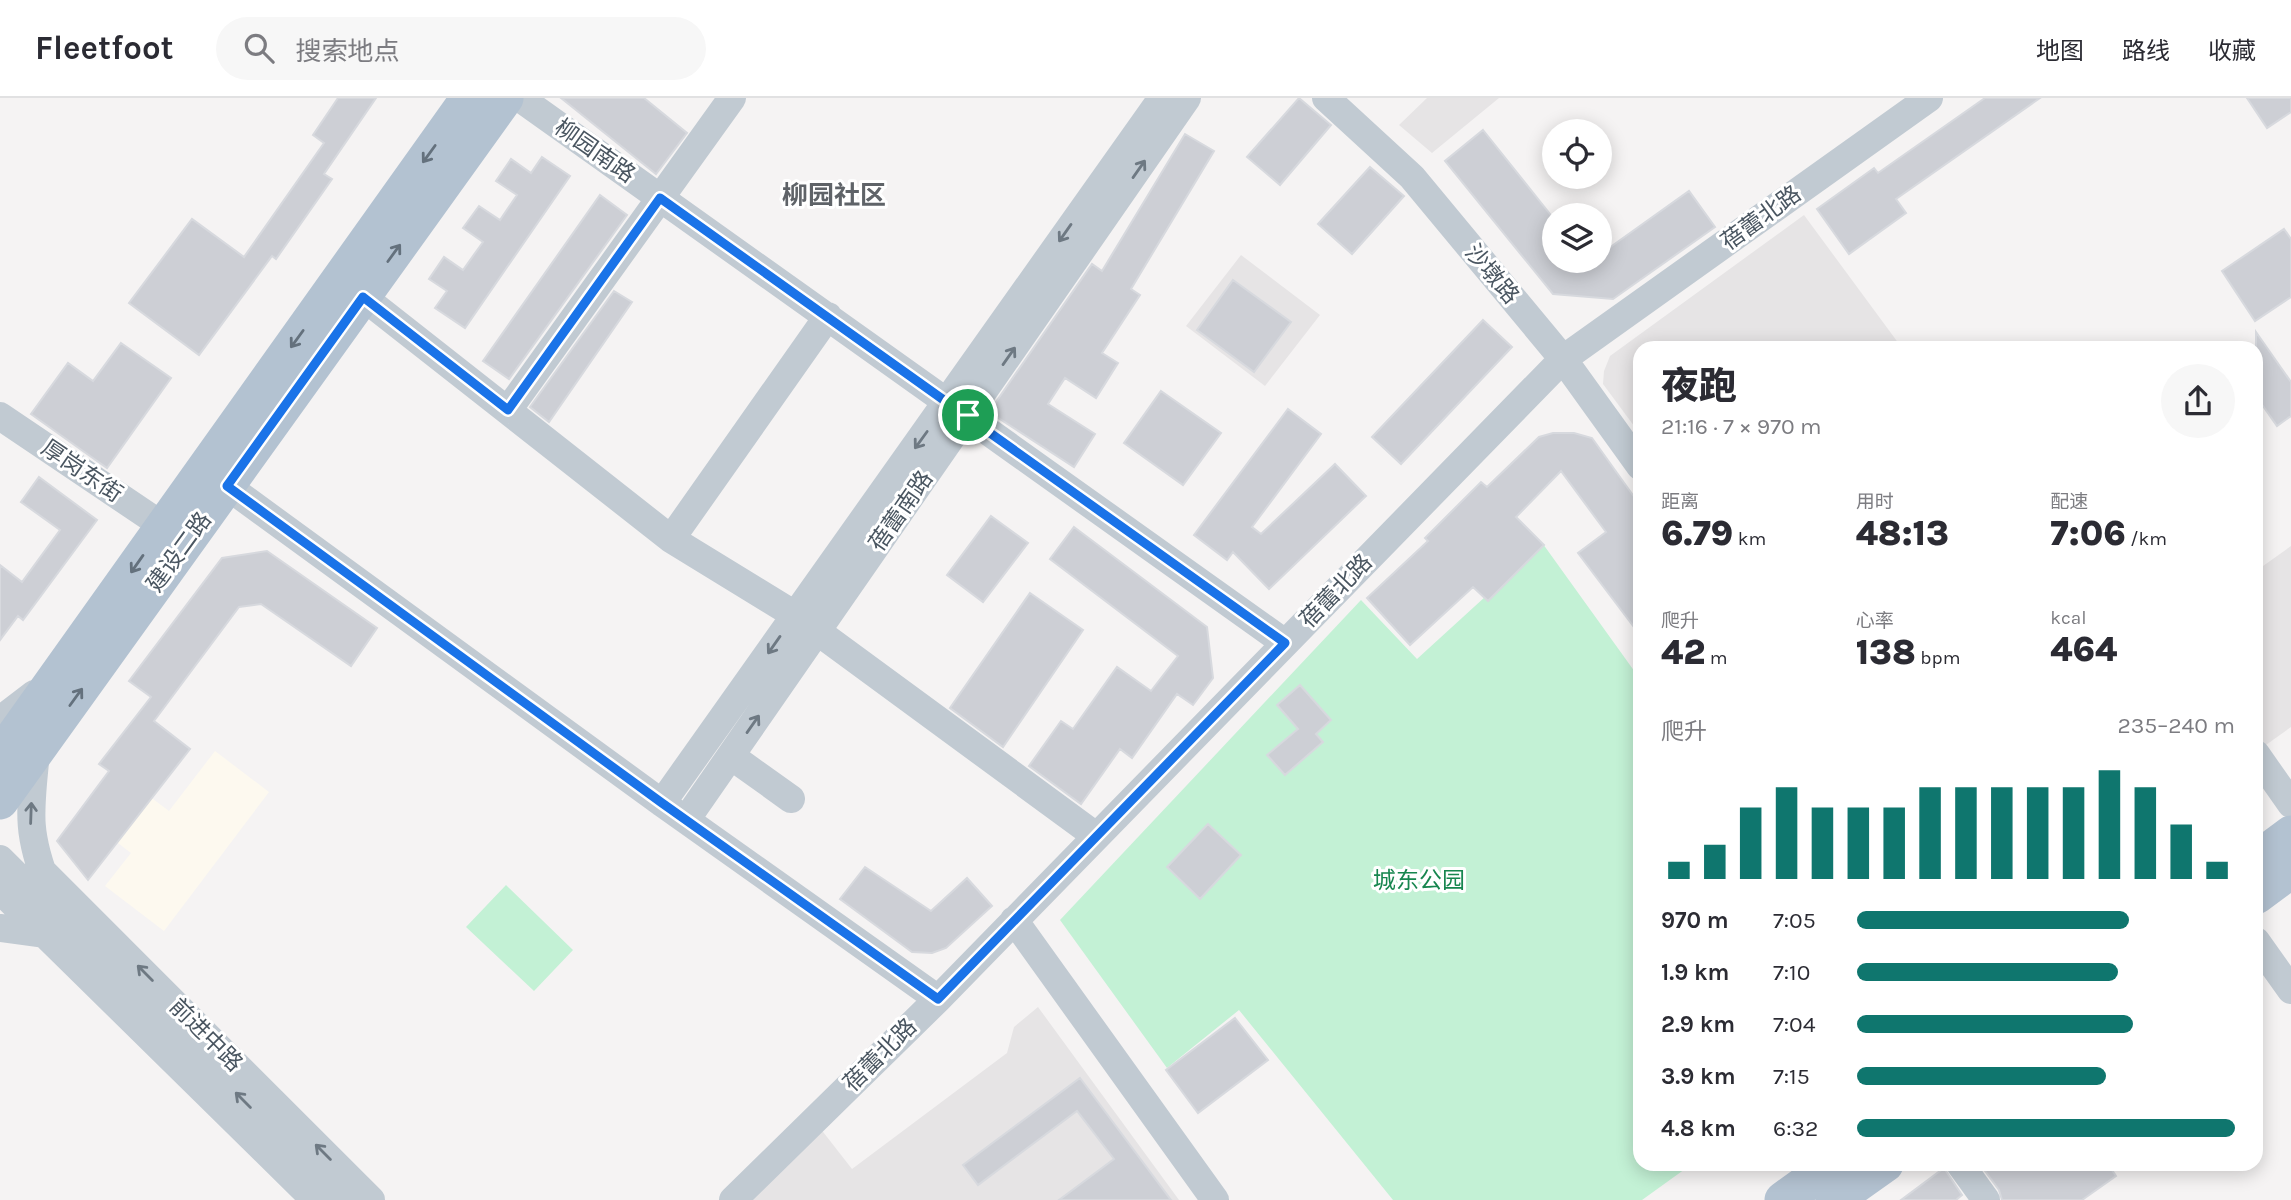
<!DOCTYPE html>
<html lang="zh">
<head>
<meta charset="utf-8">
<style>
  body { margin:0; font-family:Karla,"Noto Sans SC",sans-serif; background:#f7f7f7; color:#2b2b33; height:100vh; display:flex; flex-direction:column; font-size:26px; white-space:nowrap }
  * { box-sizing:border-box; margin:0 }
  p { font-size:23px; color:#7c7c81 }
  .icon { flex:none; width:38px; height:38px; fill:none; stroke:currentColor; stroke-width:2; stroke-linecap:round; stroke-linejoin:round }
  .map { position:relative; flex:1; overflow:hidden }
  .drawer { position:absolute; left:1633px; top:243px; width:630px; height:830px; display:flex; flex-direction:column; background:#fff; border-radius:21px; box-shadow:0 4px 18px #0003 }
  .drawer>* { flex:none }
  .buttons { position:absolute; left:1542px; top:21px; display:grid; gap:14px }
  .buttons a { display:grid; place-items:center; width:70px; height:70px; border-radius:50%; background:#fff; box-shadow:0 4px 18px #0003; font-size:35px }
  .pin { position:absolute; display:grid; place-items:center; width:60px; height:60px; color:#fff; margin:-30px; border:4px solid #fff; border-radius:50%; box-shadow:0 2px 7px #0007 }
  .round { display:grid; place-items:center; flex:none; width:74px; height:74px; border-radius:37px; background:#f7f7f7 }
  .summary { display:flex; align-items:center; justify-content:space-between; height:119px; padding:0 28px }
  h1 { font-size:38px; font-weight:800; line-height:52px }
  .figures { display:grid; grid-template-columns:repeat(3,1fr); gap:10px; height:119px; padding:7px 28px }
  .figures div { display:grid; align-content:center }
  .figures b { font-size:35px; font-weight:800 }
  .figures small { font-size:19px; font-weight:400 }
  .figures p { font-size:19px }
  .chart { height:196px; padding:14px 28px }
  .chart p { display:flex; justify-content:space-between }
  .chart svg { width:100%; height:126px; margin-top:7px; stroke:#0f766e; stroke-width:6 }
  ul { padding:0 28px; list-style:none; font-size:23px }
  li { display:grid; grid-template-columns:112px 84px 1fr; align-items:center; height:52px }
  li i { height:18px; border-radius:9px; background:#0f766e }
  header { display:flex; align-items:center; gap:42px; box-sizing:border-box; height:98px; padding:0 35px; background:#fff; border-bottom:2px solid #e1e1e2 }
  header strong { font-size:33px }
  nav { display:flex; gap:38px; margin-inline-start:auto; font-size:24px }
  .search { width:490px; height:63px; background:#f7f7f7; display:flex; align-items:center; gap:18px; box-sizing:border-box; padding:0 24px; border-radius:38px; color:#7c7c81; font-size:26px }
  .map>svg:first-child { display:block }
  .commercial { fill:#fdf9ef }
  .education { fill:#e6e4e5 }
  .green { fill:#c3f1d5 }
  .building { fill:#cdcfd5; stroke:#d7d9de; stroke-width:2 }
  .lines { fill:none; stroke-linecap:round; stroke-linejoin:round }
  .minor { stroke:#c1cad2; stroke-width:28 }
  .major { stroke:#b3c2d1; stroke-width:37 }
  .oneway { stroke:#64717d }
  .oneway2 { stroke:#6e7983 }
  .route-casing { stroke:#fff; stroke-width:14 }
  .route { stroke:#1a73e8; stroke-width:9 }
  .labels { text-anchor:middle; dominant-baseline:central; stroke-width:6; stroke-linejoin:round; paint-order:stroke }
  .street-label { font-size:23px; fill:#4a5661; stroke:#fff }
  .park-label { font-size:23px; fill:#17864f; stroke:#fff }
  .quarter-label { font-size:26px; font-weight:bold; fill:#5f6368; stroke:#fff }
</style>
</head>
<body>
<header>
<strong>Fleetfoot</strong>
<div class="search"><svg class="icon" aria-label="search" viewBox="0 0 24 24"><circle cx="10" cy="10" r="6"/><path d="M15 15l6 6"/></svg>搜索地点</div>
<nav><a>地图</a><a>路线</a><a>收藏</a></nav>
</header>
<div class="map">
<svg width="2291" height="1102" viewBox="0 0 2291 1102">
  <rect width="100%" height="100%" fill="#f5f3f3"/>
  <path class="commercial" d="M215 653 269 694 164 833 105 788 131 755 84 719 117 674 169 713Z"/>
  <path class="education" d="M1427 0H1499L1432 55 1399 27Z
    M1804 117 1902 250H1640V336L1603 286 1604 273 1610 258Z
    M1241 157 1320 217 1265 288 1186 228Z
    M2291 448V629L2256 654V473Z
    M1038 909 1179 1102H745L820 1030 852 1071 1007 955 1014 929Z"/>
  <path class="green" d="M1543 446 1640 581V1066H1692L1642 1102H1393L1239 912 1167 970 1060 822 1361 502 1417 561Z
    M506 787 573 852 534 893 466 829Z"/>
  <path class="building" d="M338 0H376L324 76 332 81 276 161 272 158 199 257 129 205 192 121 244 159 324 45 313 37Z
    M561 0H644L687 35 656 76Z
    M1299 0 1331 27 1280 87 1247 59Z
    M1985 0H2040L1896 101 1906 115 1849 156 1817 111 1874 70 1878 75Z
    M2247 0H2291V14L2267 30Z
    M1483 32 1554 121V163H1600V148L1609 150 1689 93 1715 129 1613 201 1553 196 1445 63Z
    M1185 36 1214 53 1131 191 1140 197 1102 255 1118 265 1096 300 1065 280 1048 306 1095 336 1074 369 989 314 1092 166 1102 173Z
    M542 59 570 78 465 230 435 210 447 193 429 181 444 159 463 172 483 144 463 130 479 108 500 122 517 97 496 83 511 61 531 75Z
    M1370 69 1404 98 1352 156 1318 126Z
    M600 97 627 117 509 281 483 263Z
    M2284 131 2291 141V199L2255 223 2222 173Z
    M1233 182 1291 224 1254 274 1197 232Z
    M614 193 632 204 549 324 530 309Z
    M1483 222 1512 249 1401 366 1372 339Z
    M2256 234 2291 284V318L2277 328 2256 298Z
    M121 245 171 280 107 370 31 316 68 265 93 283Z
    M1161 293 1221 335 1183 387 1124 345Z
    M1288 311 1321 336 1252 429 1261 436 1335 366 1366 398 1269 491 1233 454 1227 462 1194 437Z
    M1553 335H1574L1592 340 1640 407V537L1578 455 1606 434 1561 373 1516 419 1544 447 1488 503 1473 489 1410 547 1367 500 1428 443 1425 440 1481 384 1487 389 1539 339Z
    M39 379 97 422 23 522 18 518 0 542V467L22 484 60 432 21 404Z
    M991 418 1028 445 983 504 947 477Z
    M1074 429 1207 529 1213 580 1193 607 1177 596 1132 660 1120 651 1081 706 1029 668 1061 623 1073 631 1117 569 1151 593 1178 558 1050 461Z
    M267 453 377 530 351 568 261 506 239 509 154 623 190 651 88 782 57 743 109 673 99 666 151 599 129 583 222 460Z
    M1030 495 1083 532 1003 649 950 610Z
    M1300 587 1331 622 1316 636 1323 644 1285 677 1267 657 1298 631 1277 607Z
    M1208 726 1241 757 1200 801 1167 769Z
    M865 769 931 813 967 780 992 808 946 850 932 855 912 854 840 801Z
    M1235 920 1268 962 1198 1015 1166 972Z
    M1080 980 1171 1102H1059L1114 1061 1077 1013 978 1087 963 1067Z
    M1980 1066H2108L2116 1078 2082 1102H2002L1999 1092Z
    M1944 1070 1962 1097 1956 1102H1901Z"/>
  <g class="lines">
    <path class="minor" d="M520 0 1285 545
      M1326 0 1412 79 1563 261 1640 368
      M363 199 671 441 795 517 1096 738
      M508 312 732 0
      M0 318 163 428
      M227 388 662 705 938 901
      M671 441 828 218
      M0 622 34 596
      M36 655C30 713 26 734 48 789
      M2256 656 2291 706
      M731 658 791 701
      M662 705 1162 0
      M686 722 1187 0
      M0 761 343 1102
      M42 773 371 1102
      M0 792 315 1102
      M1014 822 1215 1102
      M0 830 46 836
      M2256 843 2291 892
      M1960 1066 1986 1102
      M733 1102 938 901 1563 261 1929 0"/>
    <path class="major" d="M0 658 469 0
      M0 703 505 0
      M2256 762 2291 736
      M2256 798 2291 772
      M1783 1102 1833 1066
      M1834 1102 1885 1066"/>
  </g>
  <defs><path id="oneway-shaft" d="M-6 0H5M1.5-3L5.5 0L1.5 3" fill="none" stroke-width="1.6" stroke-linecap="round" stroke-linejoin="round" transform="scale(1.75)"/></defs>
  <g class="oneway">
    <use href="#oneway-shaft" transform="translate(429 56) rotate(126)"/>
    <use href="#oneway-shaft" transform="translate(394 155) rotate(-54)"/>
    <use href="#oneway-shaft" transform="translate(297 241) rotate(126)"/>
    <use href="#oneway-shaft" transform="translate(137 466) rotate(125)"/>
    <use href="#oneway-shaft" transform="translate(76 599) rotate(-54)"/>
  </g>
  <g class="oneway2">
    <use href="#oneway-shaft" transform="translate(1139 71) rotate(-55)"/>
    <use href="#oneway-shaft" transform="translate(1065 135) rotate(125)"/>
    <use href="#oneway-shaft" transform="translate(1009 258) rotate(-55)"/>
    <use href="#oneway-shaft" transform="translate(921 342) rotate(126)"/>
    <use href="#oneway-shaft" transform="translate(774 547) rotate(125)"/>
    <use href="#oneway-shaft" transform="translate(753 626) rotate(-55)"/>
    <use href="#oneway-shaft" transform="translate(31 715) rotate(-88)"/>
    <use href="#oneway-shaft" transform="translate(145 875) rotate(-135)"/>
    <use href="#oneway-shaft" transform="translate(243 1002) rotate(-135)"/>
    <use href="#oneway-shaft" transform="translate(323 1054) rotate(-135)"/>
  </g>
  <g class="lines">
    <defs>
      <path id="route" d="M660 100 1285 545 938 901 662 705 227 388 363 199 508 312Z"/>
    </defs>
    <use href="#route" class="route-casing"/>
    <use href="#route" class="route"/>
  </g>
  <g class="labels">
    <g class="street-label">
      <text transform="translate(595 53) rotate(35)">柳园南路</text>
      <text transform="translate(1761 120) rotate(-36)">蓓蕾北路</text>
      <text transform="translate(1492 176) rotate(50)">沙墩路</text>
      <text transform="translate(82 373) rotate(34)">厚岗东街</text>
      <text transform="translate(901 413) rotate(-55)">蓓蕾南路</text>
      <text transform="translate(179 454) rotate(-54)">建设二路</text>
      <text transform="translate(1336 493) rotate(-46)">蓓蕾北路</text>
      <text transform="translate(206 937) rotate(45)">前进中路</text>
      <text transform="translate(880 957) rotate(-45)">蓓蕾北路</text>
    </g>
    <g class="park-label">
      <text x="1419" y="782">城东公园</text>
    </g>
    <g class="quarter-label">
      <text x="834" y="97">柳园社区</text>
    </g>
  </g>
</svg>
<div class="buttons">
<a><svg class="icon" aria-label="locate" viewBox="0 0 24 24"><circle cx="12" cy="12" r="6"/><path d="M12 2v4M12 18v4M2 12h4M18 12h4"/></svg></a>
<a><svg class="icon" aria-label="layers" viewBox="0 0 24 24"><path d="M12 4l9 5-9 5-9-5zM3 14l9 5 9-5"/></svg></a>
</div>
<div class="pin" style="left:968px;top:317px;background:#1e9e55"><svg class="icon" aria-label="arrive" viewBox="0 0 24 24"><path d="M6 21V4h12l-3 4 3 4H6"/></svg></div>
<section class="drawer">
<div class="summary"><div><h1>夜跑</h1><p>21:16 · 7 × 970 m</p></div><a class="round"><svg class="icon" aria-label="share" viewBox="0 0 24 24"><path d="M12 15V3M7 8l5-5 5 5M5 13v7h14v-7"/></svg></a></div>
<div class="figures">
<div><p>距离</p><b>6.79<small> km</small></b></div>
<div><p>用时</p><b>48:13</b></div>
<div><p>配速</p><b>7:06<small> /km</small></b></div>
</div>
<div class="figures">
<div><p>爬升</p><b>42<small> m</small></b></div>
<div><p>心率</p><b>138<small> bpm</small></b></div>
<div><p>kcal</p><b>464</b></div>
</div>
<div class="chart"><p><span>爬升</span>235–240 m</p>
<svg viewBox="0 0 160 44" preserveAspectRatio="none"><path d="M5 44V38M15 44V32M25 44V19M35 44V12M45 44V19M55 44V19M65 44V19M75 44V12M85 44V12M95 44V12M105 44V12M115 44V12M125 44V6M135 44V12M145 44V25M155 44V38"/></svg>
</div>
<ul>
<li><b>970 m</b>7:05<i style="width:72%"></i></li>
<li><b>1.9 km</b>7:10<i style="width:69%"></i></li>
<li><b>2.9 km</b>7:04<i style="width:73%"></i></li>
<li><b>3.9 km</b>7:15<i style="width:66%"></i></li>
<li><b>4.8 km</b>6:32<i style="width:100%"></i></li>
</ul>
</section>
</div>
</body>
</html>
